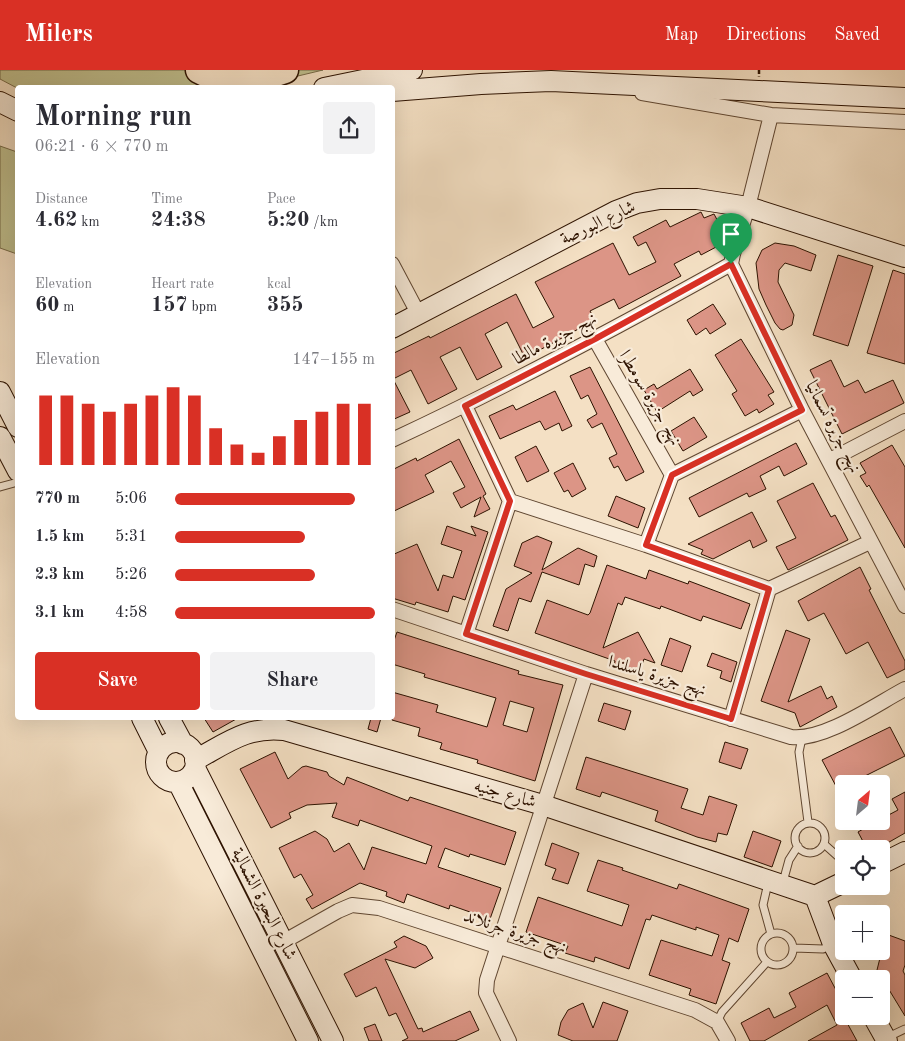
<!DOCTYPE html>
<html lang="en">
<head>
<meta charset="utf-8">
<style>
  body { margin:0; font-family:"Old Standard TT",Amiri,serif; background:#f2f2f3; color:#2b2b33; height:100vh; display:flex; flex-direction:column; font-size:19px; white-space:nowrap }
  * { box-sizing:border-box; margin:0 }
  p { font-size:16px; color:#7c7c81 }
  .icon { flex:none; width:28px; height:28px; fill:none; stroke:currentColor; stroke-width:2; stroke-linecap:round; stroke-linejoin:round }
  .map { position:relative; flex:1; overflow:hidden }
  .details { position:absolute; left:15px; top:15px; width:380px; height:635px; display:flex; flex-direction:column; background:#fff; border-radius:5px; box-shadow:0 5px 20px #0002 }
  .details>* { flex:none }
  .needle { width:32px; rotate:28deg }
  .controls { position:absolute; left:835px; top:705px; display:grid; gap:10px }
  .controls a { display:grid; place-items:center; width:55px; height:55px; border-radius:5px; background:#fff; box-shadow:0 5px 20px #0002; font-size:25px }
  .pin { position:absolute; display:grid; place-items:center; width:42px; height:42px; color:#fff; margin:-51px -21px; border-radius:50% 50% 50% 0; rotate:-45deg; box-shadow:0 0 5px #0007 }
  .pin .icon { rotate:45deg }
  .round { display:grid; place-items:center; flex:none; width:52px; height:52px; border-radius:5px; background:#f2f2f3 }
  .summary { display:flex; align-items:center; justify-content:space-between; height:85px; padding:0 20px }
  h1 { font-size:28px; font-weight:700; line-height:38px }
  .figures { display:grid; grid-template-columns:repeat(3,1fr); gap:8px; height:85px; padding:5px 20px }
  .figures div { display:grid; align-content:center }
  .figures b { font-size:21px; font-weight:700 }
  .figures small { font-size:14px; font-weight:400 }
  .figures p { font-size:14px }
  .chart { height:140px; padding:10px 20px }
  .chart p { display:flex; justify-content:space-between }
  .chart svg { width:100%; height:90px; margin-top:5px; stroke:#d93025; stroke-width:6 }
  .primary-button { display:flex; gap:10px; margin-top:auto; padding:10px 20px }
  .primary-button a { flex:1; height:58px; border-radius:5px; background:#d93025; color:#fff; font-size:20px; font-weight:700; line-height:58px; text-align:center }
  .primary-button a+a { background:#f2f2f3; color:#2b2b33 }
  ul { padding:0 20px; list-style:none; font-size:16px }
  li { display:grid; grid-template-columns:80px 60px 1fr; align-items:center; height:38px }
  li i { height:12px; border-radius:6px; background:#d93025 }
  header { display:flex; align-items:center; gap:30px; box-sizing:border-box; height:70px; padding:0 25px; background:#d93025; color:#fff }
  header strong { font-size:24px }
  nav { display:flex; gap:28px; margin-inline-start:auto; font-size:18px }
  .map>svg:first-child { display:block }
  .green { fill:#c1c190; stroke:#776a48 }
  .building { fill:#dc9586; stroke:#2d1200; fill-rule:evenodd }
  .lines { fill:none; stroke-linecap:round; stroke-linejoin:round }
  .lane-casing { stroke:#5f4631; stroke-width:9 }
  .street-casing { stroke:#5f4631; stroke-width:16 }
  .secondary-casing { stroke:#2d1200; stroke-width:22 }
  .highway-casing { stroke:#2d1200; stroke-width:29 }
  .path { stroke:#2d1200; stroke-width:2.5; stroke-dasharray:4 2.5; stroke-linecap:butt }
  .lane { stroke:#f8ebd9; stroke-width:7 }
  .street { stroke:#f8ebd9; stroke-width:14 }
  .secondary { stroke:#f8ebd9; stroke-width:20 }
  .highway { stroke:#f4e0c4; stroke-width:26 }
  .route-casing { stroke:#fff; stroke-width:10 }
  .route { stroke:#d93025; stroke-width:6 }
  .labels { text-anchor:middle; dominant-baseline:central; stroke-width:4.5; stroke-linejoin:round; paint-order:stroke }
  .street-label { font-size:18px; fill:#2d1200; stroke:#f8ebd9 }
</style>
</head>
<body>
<header>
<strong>Milers</strong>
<nav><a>Map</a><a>Directions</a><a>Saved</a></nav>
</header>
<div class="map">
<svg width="905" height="971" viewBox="0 0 905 971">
  <rect width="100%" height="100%" fill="#f4e0c4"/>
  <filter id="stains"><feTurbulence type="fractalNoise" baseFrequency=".004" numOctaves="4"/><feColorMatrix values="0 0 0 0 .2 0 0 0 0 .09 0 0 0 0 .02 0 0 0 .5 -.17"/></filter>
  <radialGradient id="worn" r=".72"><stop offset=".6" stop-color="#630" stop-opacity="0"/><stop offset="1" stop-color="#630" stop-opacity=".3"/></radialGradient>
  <path class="green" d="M0 0H323L252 17 17 18 0 9Z
    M0 76 17 82V184L0 178Z"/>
  <path class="building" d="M701 142 704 148 714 144 723 161 713 166 718 176 701 185 699 181 674 194 681 206 619 239 614 229 590 241 595 250 525 288 507 252 485 264 502 297 477 310 460 277 440 287 457 319 428 334 411 300 393 309 410 342 392 350V284L429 266 430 268 516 224 533 258 554 247 535 212 613 173 629 205 656 192 646 172 638 176 633 167 666 150 670 157Z
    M775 173 794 176 816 185 811 201 785 193 779 200 778 212 794 245 792 255 783 260 780 259 775 253 766 235 759 219 756 193 762 180Z
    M838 185 873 196 848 276 813 265Z
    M893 200 905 204V294L867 283Z
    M713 234 726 254 710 264 706 258 696 265 687 250Z
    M741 269 774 322 768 325 774 334 759 343 757 339 745 346 732 324 737 321 715 285Z
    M831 290 844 317 858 310 865 323 893 310 904 333 842 364 810 300Z
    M590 297 644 402 626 411 618 396 614 398 609 388 617 384 602 353 592 358 587 350 597 344 588 325 581 329 570 306Z
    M690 299 703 320 693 326 690 321 657 342 644 320 654 314 657 319Z
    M555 321 572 356 562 361 559 353 545 360 540 351 500 369 489 346 513 335 516 340Z
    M694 347 707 367 683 381 671 361Z
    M459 369 486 424 483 426 490 439 474 447 481 427 461 438 453 423 465 417 451 391 425 405 434 422 392 442V400L416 388 417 391Z
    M796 373 807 394 784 406 779 396 760 406 766 419 749 427 747 423 699 447 689 428Z
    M892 375 905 397V478L869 415 867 417 860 406 866 403 860 393Z
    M536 376 549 401 527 412 515 387Z
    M573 393 586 419 572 427 568 420 564 422 554 403Z
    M813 413 831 447 835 445 848 470 788 500 776 477 796 468 777 431Z
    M616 426 645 438 638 458 608 446Z
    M752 442 767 471 753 478 750 470 713 489 701 484 703 480 688 474Z
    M447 456 476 466 471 456 488 462 465 530 453 526 448 542 416 532 415 535 392 528V485L417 474 438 521 443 505 453 508 462 481 441 474Z
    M537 466 552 472 542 500 578 478 597 486 594 497 585 494 579 515 542 502 531 532 519 528 508 561 493 556 506 519 532 503 514 496 522 473Z
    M607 495 646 509 649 500 688 514 689 511 750 534 741 559 703 546 701 551 661 536 660 539 625 527 622 535 618 533 603 578 638 562 655 593 644 589 639 604 614 595 615 591 535 563 547 530 588 545 590 543Z
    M860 497 871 519 869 520 905 591V599L887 608 868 572 846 584 824 543 808 551 798 531Z
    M786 560 810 569 788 632 821 616 827 629 832 626 837 637 800 657 795 643 761 631Z
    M397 562 519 601 518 604 563 615 535 711 477 693 478 690 440 679 442 673 418 666 420 658 392 650V622L438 635 436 642 487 657 496 628 424 607 425 604 392 594V576ZM510 631 534 638 527 662 503 655Z
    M670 568 691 576 682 602 661 595Z
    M712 583 737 592 731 612 720 608 722 601 707 596Z
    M604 633 631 641 625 660 598 651Z
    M204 648H238L213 662Z
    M371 648H381L377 662 368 659Z
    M890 657 905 686 861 708 865 714H844V731L822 690Z
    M725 672 748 679 741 699 719 692Z
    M275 682 288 709 302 697 306 696 327 702 329 706 344 715 347 707 408 731 410 727 516 762 505 795 470 784 469 787 445 778 438 797 501 818 490 849 450 835 449 839 407 824 404 833 386 826 387 822 360 813 312 839 306 829 313 825 301 804 294 808 279 778 315 761 327 769 334 782 349 773 364 800 372 777 426 794 432 776 360 750 358 756 332 747 337 733 307 735 289 743 291 748 271 758 240 699Z
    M586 687 688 719 681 738 703 745 709 726 737 735 727 765 718 763 716 772 697 767 655 751 658 741 602 722 600 727 576 719Z
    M905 722V763L877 779H867L858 762 877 751H881V749L898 740 892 729Z
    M753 761 781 771 772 797 744 787Z
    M552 773 579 783 568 814 552 809 556 799 545 795Z
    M598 790 623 798 622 800 677 819 679 814 749 839 738 872 729 868 722 890 730 893 716 934 689 925 691 919 649 905 661 870 712 886 719 865 696 857V860L652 845 650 850 646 849 629 899 595 887 594 892 565 883 568 876 526 862 538 827 622 856 629 835 587 821Z
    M886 864 905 871V895L903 901 905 905V946L877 900Z
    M404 866 426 876 433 888 415 898 385 889 418 959 422 958 423 962 470 941 479 960 455 971H402L408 968 396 943 389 946 376 917 356 927 344 904 397 877 394 872Z
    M827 903 844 935 839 938 857 971H808L837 955 827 935 764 971H750L741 953 769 938 774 948 796 937 789 923Z
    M603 932 628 941 617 971H573L558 965 561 952 568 940 583 933 593 958Z
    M375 954 382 971H369L364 958Z"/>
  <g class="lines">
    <defs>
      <path id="lane" d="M0 417 18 412
        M802 668 799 682 808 752
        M795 768a15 15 0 1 1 30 0a15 15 0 1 1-30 0Z
        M824 774 844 792
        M783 812 789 790 798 776
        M768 813 763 835 771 864
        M761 879a16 16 0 1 1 32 0a16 16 0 1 1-32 0Z
        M794 878 823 879 832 874
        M717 952 722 942 767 892
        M888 967 905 959"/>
      <path id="street" d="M642 23 771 45 905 52
        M392 194 419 245
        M731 194 802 340 905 536
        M731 194 733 184 748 137 771 45
        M595 269 672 405 802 340
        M465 336 510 431 646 475 769 519 870 472
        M392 370C508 316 620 256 731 194
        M830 390 905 351
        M646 475 672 405
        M392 539 586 604 791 667C824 671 875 635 905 619
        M466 564 510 431
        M731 649 769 519
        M283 872 338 841 352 835 379 838 695 940 717 952 728 971
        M509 971 486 923 487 910 586 604"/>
      <path id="secondary" d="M324 18 412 0
        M392 21 481 14 551 11 905 28
        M0 32 18 41
        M392 258 616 141 637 133 660 129H697L748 137 905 187
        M0 322 18 357
        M0 367 18 401
        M142 648 159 682
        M169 648 183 674
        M156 692a20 20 0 1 1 40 0a20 20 0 1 1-40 0Z
        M195 690C227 673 247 656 284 660L543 735 815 826
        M195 698 333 971
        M178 712 308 971
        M881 794 905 782
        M815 826 833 874 852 909
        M815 826 844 812
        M873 946 887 971"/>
      <path id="highway" d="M199 0C226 16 257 10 285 0"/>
    </defs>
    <use href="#lane" class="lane-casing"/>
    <use href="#street" class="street-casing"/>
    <use href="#secondary" class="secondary-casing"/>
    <use href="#highway" class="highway-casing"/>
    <path class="path" d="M759 0V7"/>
    <use href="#lane" class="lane"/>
    <use href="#street" class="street"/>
    <use href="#secondary" class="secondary"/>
    <use href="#highway" class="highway"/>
  </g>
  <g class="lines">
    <defs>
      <path id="route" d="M731 194 802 340 672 405 646 475 769 519 731 649 586 604 466 564 510 431 465 336 595 269Z"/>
    </defs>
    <use href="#route" class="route-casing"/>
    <use href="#route" class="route"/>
  </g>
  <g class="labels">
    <g class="street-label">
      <text transform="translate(598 153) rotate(-25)">شارع البورصة</text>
      <text transform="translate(555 269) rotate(-28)">نهج جزيرة مالطا</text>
      <text transform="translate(650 328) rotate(60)">نهج جزيرة سومطرا</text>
      <text transform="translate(833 357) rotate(63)">نهج جزيرة تسمانيا</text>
      <text transform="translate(657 606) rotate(17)">نهج جزيرة ياسلندا</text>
      <text transform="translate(505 724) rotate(16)">شارع جنيه</text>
      <text transform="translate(264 834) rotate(63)">شارع البحيرة الشمالية</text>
      <text transform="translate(515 862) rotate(18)">نهج جزيرة جرنلاند</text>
    </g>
  </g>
  <rect width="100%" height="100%" filter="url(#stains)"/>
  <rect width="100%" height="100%" fill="url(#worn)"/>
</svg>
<div class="controls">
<a><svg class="needle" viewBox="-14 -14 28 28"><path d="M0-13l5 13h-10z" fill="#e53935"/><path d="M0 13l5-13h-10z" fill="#7c7c81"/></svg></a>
<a><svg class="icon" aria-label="locate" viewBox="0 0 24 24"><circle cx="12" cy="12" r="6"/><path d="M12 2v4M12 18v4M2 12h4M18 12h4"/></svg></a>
<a>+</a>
<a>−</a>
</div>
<div class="pin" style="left:731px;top:194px;background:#1e9e55"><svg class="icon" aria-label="arrive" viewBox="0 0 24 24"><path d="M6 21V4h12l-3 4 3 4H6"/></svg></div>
<section class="details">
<div class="summary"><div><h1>Morning run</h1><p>06:21 · 6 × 770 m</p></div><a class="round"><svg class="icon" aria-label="share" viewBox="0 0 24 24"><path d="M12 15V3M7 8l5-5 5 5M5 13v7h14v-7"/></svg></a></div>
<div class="figures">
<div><p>Distance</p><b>4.62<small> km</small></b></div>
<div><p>Time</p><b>24:38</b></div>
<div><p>Pace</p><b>5:20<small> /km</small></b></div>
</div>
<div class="figures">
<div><p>Elevation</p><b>60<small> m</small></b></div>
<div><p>Heart rate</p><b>157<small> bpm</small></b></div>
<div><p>kcal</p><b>355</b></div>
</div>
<div class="chart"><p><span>Elevation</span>147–155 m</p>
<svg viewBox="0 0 160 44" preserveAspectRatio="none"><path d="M5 44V10M15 44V10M25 44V14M35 44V18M45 44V14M55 44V10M65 44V6M75 44V10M85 44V26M95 44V34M105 44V38M115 44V30M125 44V22M135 44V18M145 44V14M155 44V14"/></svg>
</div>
<ul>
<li><b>770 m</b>5:06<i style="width:90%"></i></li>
<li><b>1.5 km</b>5:31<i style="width:65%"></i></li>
<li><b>2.3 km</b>5:26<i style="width:70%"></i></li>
<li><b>3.1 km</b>4:58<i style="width:100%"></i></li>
</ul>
<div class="primary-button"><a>Save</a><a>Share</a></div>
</section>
</div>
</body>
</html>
